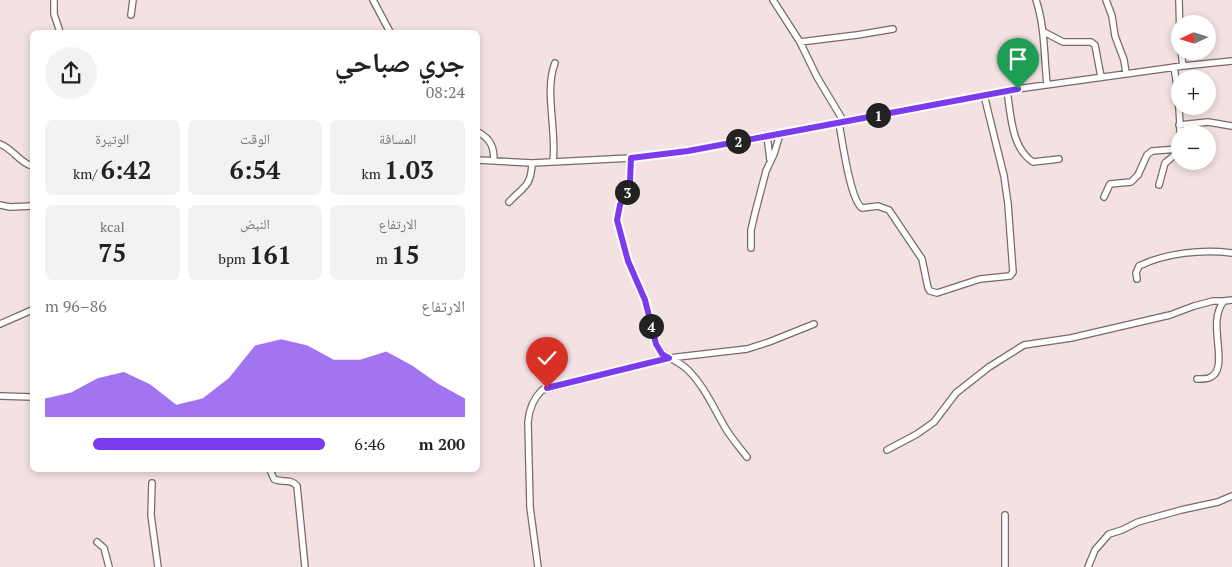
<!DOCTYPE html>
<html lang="ar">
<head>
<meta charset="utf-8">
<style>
  body { margin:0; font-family:"PT Serif","Noto Naskh Arabic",serif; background:#f2f2f2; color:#222; direction:rtl; height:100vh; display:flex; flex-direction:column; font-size:19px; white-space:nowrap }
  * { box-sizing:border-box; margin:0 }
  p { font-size:16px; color:#767676 }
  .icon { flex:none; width:28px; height:28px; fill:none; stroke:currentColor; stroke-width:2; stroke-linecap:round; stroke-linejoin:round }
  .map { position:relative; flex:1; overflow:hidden; direction:ltr }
  .side { position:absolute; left:30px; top:30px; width:450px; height:442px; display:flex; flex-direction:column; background:#fff; border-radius:8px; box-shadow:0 2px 8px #0003; direction:rtl }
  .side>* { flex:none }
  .needle { width:32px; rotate:266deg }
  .buttons { position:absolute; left:1171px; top:15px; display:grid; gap:10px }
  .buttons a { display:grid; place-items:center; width:45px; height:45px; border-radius:50%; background:#fff; box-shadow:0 2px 8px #0003; font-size:25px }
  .pin { position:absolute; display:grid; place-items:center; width:42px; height:42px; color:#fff; margin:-51px -21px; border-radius:50% 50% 50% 0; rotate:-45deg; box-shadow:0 0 5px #0007 }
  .pin .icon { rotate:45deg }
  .km { position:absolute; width:25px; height:25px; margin:-12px; border-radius:50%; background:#222; color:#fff; font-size:14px; line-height:25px; text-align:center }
  .round { display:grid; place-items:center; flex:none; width:52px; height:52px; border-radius:26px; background:#f2f2f2 }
  .overview { display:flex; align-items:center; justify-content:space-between; height:85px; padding:0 15px }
  h1 { font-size:28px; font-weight:700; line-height:38px }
  .stats { display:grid; grid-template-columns:repeat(3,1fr); gap:8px; height:85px; padding:5px 15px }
  .stats div { display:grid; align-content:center; border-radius:8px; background:#f2f2f2; text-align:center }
  .stats b { font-size:25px; font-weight:700 }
  .stats small { font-size:14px; font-weight:400 }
  .stats p { font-size:14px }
  .chart { height:140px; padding:10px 15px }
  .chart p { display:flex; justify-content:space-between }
  .chart svg { width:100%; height:90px; margin-top:5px; fill:#7c3aed; opacity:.7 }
  ul { padding:0 15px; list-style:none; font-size:16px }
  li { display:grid; grid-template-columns:80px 60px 1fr; align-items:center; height:38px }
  li i { height:12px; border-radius:6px; background:#7c3aed }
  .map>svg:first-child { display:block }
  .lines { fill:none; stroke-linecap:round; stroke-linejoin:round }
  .minor-casing { stroke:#7a696a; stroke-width:8 }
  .minor { stroke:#fff; stroke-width:5.5 }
  .route-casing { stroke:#fff; stroke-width:10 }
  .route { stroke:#7c3aed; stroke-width:6 }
</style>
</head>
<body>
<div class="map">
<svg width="1232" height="567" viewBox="0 0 1232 567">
  <rect width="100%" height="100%" fill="#f4e1e2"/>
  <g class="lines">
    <defs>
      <path id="minor" d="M54 0V14L60 32
        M373 0 390 32
        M773 0 800 42 817 77 844 122
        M1036 0C1045 27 1044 56 1047 84
        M1106 0 1112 16 1115 36 1124 60 1126 73
        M1179 0 1180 41
        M131 15 133 0
        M1044 32 1063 42H1091L1095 45 1101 77
        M800 42 857 35 893 29
        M1181 51 1183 66
        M1007 91C1011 114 1011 148 1033 162L1059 159
        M839 123C842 139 850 200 862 208L878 206 889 210 922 259 928 288 930 291 937 293 980 279 1010 276 1013 272 1008 204 1004 176 984 95
        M1179 125 1208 122 1232 126
        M478 132C491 139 494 147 494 161
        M767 135 770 160
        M0 144C13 149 19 162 32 166
        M631 158 630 182 620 205 617 220 628 261 645 300 656 343C662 358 677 359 688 370 705 387 714 409 726 429 732 439 740 448 747 457
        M478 160 532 163 631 158 688 151 1017 89 1183 66 1232 61
        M553 162C557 130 544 91 555 63
        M1159 185 1165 163C1170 159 1175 156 1178 149 1183 133 1177 84 1174 67
        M1104 197 1110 184 1131 182 1138 175 1147 155 1152 151 1178 149
        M509 202C524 186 531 187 532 163
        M0 205 10 207 32 206
        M751 248V230L755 213 766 171 774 154 780 134
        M1137 279 1136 273 1139 266C1166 253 1202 249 1232 253
        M0 324 32 310
        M1197 379C1201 379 1206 379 1209 378 1232 369 1205 323 1224 301L1232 300
        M0 396 32 397
        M887 450 917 434 934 422 956 393 989 367 1024 345 1071 338 1170 315 1194 306 1213 301H1224
        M270 470 274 479C281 483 291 478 297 486L305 567
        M152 483 151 515 158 567
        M97 542 104 548 109 567
        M538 567 530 507 528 422C529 409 533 399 542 390L669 358 747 349 769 342 814 324
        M1005 567V515
        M1088 567 1095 550 1109 534 1122 530 1138 522 1181 510 1218 502 1232 496"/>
    </defs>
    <use href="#minor" class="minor-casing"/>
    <use href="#minor" class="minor"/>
  </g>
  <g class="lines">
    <defs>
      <path id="route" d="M547 388 669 358 662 354 656 344 645 300 628 261 617 220 620 205 630 182 631 158 688 151 1018 89"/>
    </defs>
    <use href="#route" class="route-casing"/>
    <use href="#route" class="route"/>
  </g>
</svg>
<div class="buttons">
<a><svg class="needle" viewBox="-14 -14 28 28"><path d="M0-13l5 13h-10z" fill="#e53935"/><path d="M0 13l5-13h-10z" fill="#767676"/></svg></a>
<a>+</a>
<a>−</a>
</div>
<div class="pin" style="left:1018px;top:89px;background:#1e9e55"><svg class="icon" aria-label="arrive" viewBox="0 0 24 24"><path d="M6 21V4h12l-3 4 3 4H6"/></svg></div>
<div class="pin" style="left:547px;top:388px;background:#d93025"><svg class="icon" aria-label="check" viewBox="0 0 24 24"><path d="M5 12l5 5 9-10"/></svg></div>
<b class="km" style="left:878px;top:115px">1</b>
<b class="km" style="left:738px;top:141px">2</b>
<b class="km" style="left:627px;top:192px">3</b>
<b class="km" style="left:651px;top:326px">4</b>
<section class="side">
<div class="overview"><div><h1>جري صباحي</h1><p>08:24</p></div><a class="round"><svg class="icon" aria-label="share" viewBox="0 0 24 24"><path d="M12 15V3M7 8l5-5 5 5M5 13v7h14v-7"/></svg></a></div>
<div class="stats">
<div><p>المسافة</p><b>1.03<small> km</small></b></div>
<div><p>الوقت</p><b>6:54</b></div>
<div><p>الوتيرة</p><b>6:42<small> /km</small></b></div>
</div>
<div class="stats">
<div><p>الارتفاع</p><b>15<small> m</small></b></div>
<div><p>النبض</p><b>161<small> bpm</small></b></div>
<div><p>kcal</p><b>75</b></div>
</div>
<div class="chart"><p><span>الارتفاع</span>86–96 m</p>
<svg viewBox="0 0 160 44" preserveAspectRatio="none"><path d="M0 44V35L10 32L20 25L30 22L40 28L50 38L60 35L70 25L80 9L90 6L100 9L110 16L120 16L130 12L140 19L150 28L160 35V44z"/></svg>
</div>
<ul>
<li><b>200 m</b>6:46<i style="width:83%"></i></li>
</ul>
</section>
</div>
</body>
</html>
